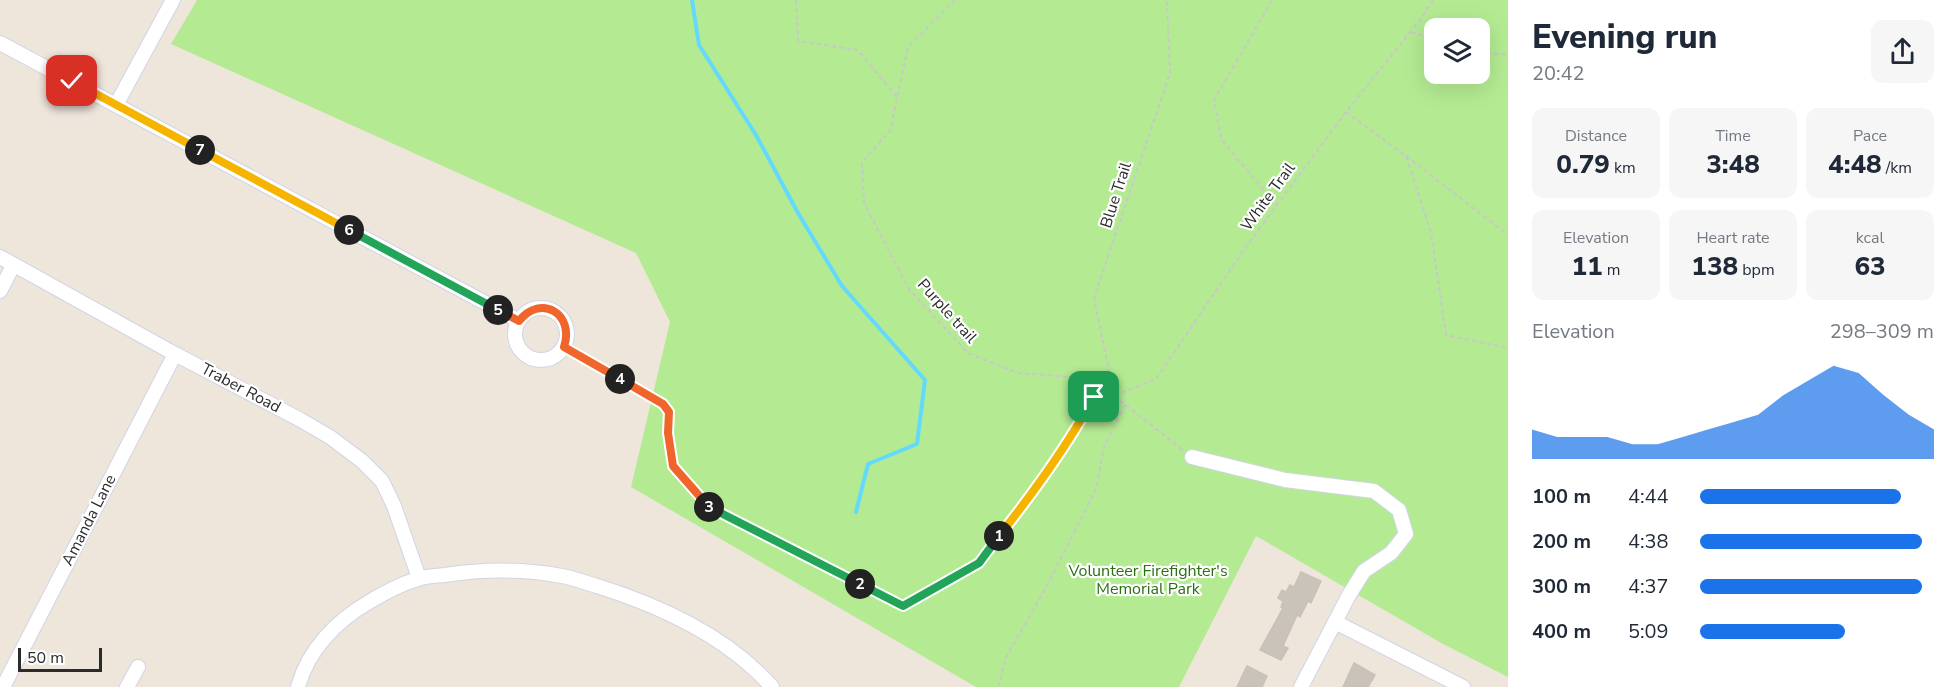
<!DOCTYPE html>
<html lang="en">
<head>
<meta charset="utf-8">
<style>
  body { margin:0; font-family:"Nunito Sans",sans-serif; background:#f6f6f7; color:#1f2937; height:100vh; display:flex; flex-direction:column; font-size:22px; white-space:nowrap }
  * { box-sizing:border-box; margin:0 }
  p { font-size:20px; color:#747a83 }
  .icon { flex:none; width:33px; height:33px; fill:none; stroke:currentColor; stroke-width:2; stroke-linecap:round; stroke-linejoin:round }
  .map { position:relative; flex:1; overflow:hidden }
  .details { display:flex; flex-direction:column; background:#fff; width:450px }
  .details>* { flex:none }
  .controls { position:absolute; left:1424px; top:18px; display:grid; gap:12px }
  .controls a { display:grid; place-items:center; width:66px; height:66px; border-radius:12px; background:#fff; box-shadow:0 6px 24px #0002; font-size:30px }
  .scale { position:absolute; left:18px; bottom:15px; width:84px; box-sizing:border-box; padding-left:6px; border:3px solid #2b2b2b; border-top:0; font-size:16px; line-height:21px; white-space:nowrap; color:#2b2b2b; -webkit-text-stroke:4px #fff; paint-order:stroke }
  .pin { position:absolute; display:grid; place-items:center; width:51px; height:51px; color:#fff; margin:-26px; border-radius:12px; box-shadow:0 3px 9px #0006 }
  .km { position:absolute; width:30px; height:30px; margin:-15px; border-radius:50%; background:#222; color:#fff; font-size:16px; line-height:30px; text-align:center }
  .round { display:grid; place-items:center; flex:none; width:63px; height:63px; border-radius:12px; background:#f6f6f7 }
  .head { display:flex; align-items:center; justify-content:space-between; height:102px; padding:0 24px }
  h1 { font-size:33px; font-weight:800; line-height:45px }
  .metrics { display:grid; grid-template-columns:repeat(3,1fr); gap:9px; height:102px; padding:6px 24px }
  .metrics div { display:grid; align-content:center; border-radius:12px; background:#f6f6f7; text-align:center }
  .metrics b { font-size:26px; font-weight:800 }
  .metrics small { font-size:16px; font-weight:400 }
  .metrics p { font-size:16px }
  .chart { height:168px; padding:12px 24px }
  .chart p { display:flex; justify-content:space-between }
  .chart svg { width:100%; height:108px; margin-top:6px; fill:#1a73e8; opacity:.7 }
  ul { padding:0 24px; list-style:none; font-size:20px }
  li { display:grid; grid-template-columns:96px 72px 1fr; align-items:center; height:45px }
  li i { height:15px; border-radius:8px; background:#1a73e8 }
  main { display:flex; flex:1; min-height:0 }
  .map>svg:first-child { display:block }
  .green { fill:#b4eb92; fill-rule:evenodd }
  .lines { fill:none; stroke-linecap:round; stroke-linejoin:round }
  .stream { stroke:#63d9fb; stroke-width:4 }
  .building { fill:#c9c3ba; stroke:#cac1b5; stroke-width:1.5 }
  .minor-casing { stroke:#d0d5e5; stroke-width:16 }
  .path { stroke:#c8c8c8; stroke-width:2; stroke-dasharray:4.5 3; stroke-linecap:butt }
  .minor { stroke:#fff; stroke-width:14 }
  .split-1-casing { stroke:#fff; stroke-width:12 }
  .split-2-casing { stroke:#fff; stroke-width:12 }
  .split-3-casing { stroke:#fff; stroke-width:12 }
  .split-4-casing { stroke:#fff; stroke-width:12 }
  .split-5-casing { stroke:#fff; stroke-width:12 }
  .split-6-casing { stroke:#fff; stroke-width:12 }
  .split-7-casing { stroke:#fff; stroke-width:12 }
  .split-8-casing { stroke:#fff; stroke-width:12 }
  .split-1 { stroke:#f5b400; stroke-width:8 }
  .split-2 { stroke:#22a559; stroke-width:8 }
  .split-3 { stroke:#22a559; stroke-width:8 }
  .split-4 { stroke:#f0652b; stroke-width:8 }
  .split-5 { stroke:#f0652b; stroke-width:8 }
  .split-6 { stroke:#22a559; stroke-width:8 }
  .split-7 { stroke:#f5b400; stroke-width:8 }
  .split-8 { stroke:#f5b400; stroke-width:8 }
  .labels { text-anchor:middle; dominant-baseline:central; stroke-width:4.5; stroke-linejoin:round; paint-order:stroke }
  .street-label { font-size:16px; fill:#2b2b2b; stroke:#fff }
  .park-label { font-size:16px; fill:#2a7012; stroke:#fff }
</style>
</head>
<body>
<main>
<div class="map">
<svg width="1508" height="687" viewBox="0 0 1508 687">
  <rect width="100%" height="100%" fill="#eee5db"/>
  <path class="green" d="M197 0H1508V677L1443 644 1256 536 1179 687H976L631 487 670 322 636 253 171 44ZM1434 28H1479V74H1434Z"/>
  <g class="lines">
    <path class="stream" d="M692 0 699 45 756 135 798 213 842 286 925 380 917 444 868 464 856 512"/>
  </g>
  <path class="building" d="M1301 572 1321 581 1311 603 1308 601 1300 617 1297 615 1283 646 1288 648 1281 660 1260 650 1283 608 1281 607 1283 601 1278 598 1282 590 1286 592 1290 585 1294 587Z
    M1354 663 1375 675 1368 687H1343Z
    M1247 666 1267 676 1262 687H1237Z"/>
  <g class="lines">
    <defs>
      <path id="minor" d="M0 43 519 321
        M116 105 173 0
        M0 257 175 354 299 419 330 437 362 461 382 481 394 506 419 578
        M0 291 13 266
        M515 334a26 26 0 1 1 52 0a26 26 0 1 1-52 0Z
        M1192 457 1285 480 1374 491 1399 510 1406 534 1391 553 1364 571 1349 595 1301 687
        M1335 622 1463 687
        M3 687 175 354
        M127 687 138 667
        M298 687C308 650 336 621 369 602 384 593 400 584 418 579 426 576 436 576 445 575 484 569 524 569 562 576 574 578 586 583 597 586 661 606 727 636 772 687"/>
    </defs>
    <use href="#minor" class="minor-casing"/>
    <path class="path" d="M796 0 798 41 858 50 897 97
      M955 0 908 47 890 131 862 162 864 203 909 289 968 353 1018 373 1070 377 1094 397 1114 396 1156 379 1243 251 1346 112 1420 20 1433 0
      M1272 0 1214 100 1221 139 1277 206
      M1411 32 1434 39
      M1479 52 1508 55
      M1346 112 1406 156 1431 233 1446 335 1508 348
      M1406 156 1508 235
      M564 347 663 404 669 412 668 433 673 466 708 506 903 606 979 563 1032 493 1083 418 1094 397
      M1114 396 1094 298 1170 73 1167 0
      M1114 396 1183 450
      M1000 687 999 684 1006 657 1047 586 1096 489 1104 447 1125 405"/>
    <use href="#minor" class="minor"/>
  </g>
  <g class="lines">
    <defs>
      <path id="split-1" d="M999 536C1034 492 1067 446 1094 397"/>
      <path id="split-2" d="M860 584 903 606 979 563 999 536"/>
      <path id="split-3" d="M709 507 860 584"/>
      <path id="split-4" d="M620 379 663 404 669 412 668 433 673 466 709 507"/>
      <path id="split-5" d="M498 310 519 321C541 293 575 314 564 347L620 379"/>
      <path id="split-6" d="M349 230 498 310"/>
      <path id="split-7" d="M200 150 349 230"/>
      <path id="split-8" d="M72 81 200 150"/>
    </defs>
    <use href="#split-1" class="split-1-casing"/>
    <use href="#split-2" class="split-2-casing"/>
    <use href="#split-3" class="split-3-casing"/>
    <use href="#split-4" class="split-4-casing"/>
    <use href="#split-5" class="split-5-casing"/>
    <use href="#split-6" class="split-6-casing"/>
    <use href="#split-7" class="split-7-casing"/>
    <use href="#split-8" class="split-8-casing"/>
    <use href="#split-1" class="split-1"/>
    <use href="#split-2" class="split-2"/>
    <use href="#split-3" class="split-3"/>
    <use href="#split-4" class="split-4"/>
    <use href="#split-5" class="split-5"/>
    <use href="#split-6" class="split-6"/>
    <use href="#split-7" class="split-7"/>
    <use href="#split-8" class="split-8"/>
  </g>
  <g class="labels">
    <g class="street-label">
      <text transform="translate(1116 195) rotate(-72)">Blue Trail</text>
      <text transform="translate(1268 197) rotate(-54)">White Trail</text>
      <text transform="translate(947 311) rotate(48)">Purple trail</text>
      <text transform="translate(241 388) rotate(28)">Traber Road</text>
      <text transform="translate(89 520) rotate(-63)">Amanda Lane</text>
    </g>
    <g class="park-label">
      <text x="1148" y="571">Volunteer Firefighter's<tspan x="1148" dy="18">Memorial Park</tspan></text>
    </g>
  </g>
</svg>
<div class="controls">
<a><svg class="icon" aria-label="layers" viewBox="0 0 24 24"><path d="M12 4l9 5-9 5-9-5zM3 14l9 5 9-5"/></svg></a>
</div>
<div class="scale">50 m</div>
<div class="pin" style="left:1094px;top:397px;background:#1e9e55"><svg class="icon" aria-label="arrive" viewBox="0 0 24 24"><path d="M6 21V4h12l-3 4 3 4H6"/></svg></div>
<div class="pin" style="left:72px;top:81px;background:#d93025"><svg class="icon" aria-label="check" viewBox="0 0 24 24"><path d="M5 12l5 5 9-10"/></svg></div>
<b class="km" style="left:999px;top:536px">1</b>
<b class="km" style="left:860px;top:584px">2</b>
<b class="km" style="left:709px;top:507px">3</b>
<b class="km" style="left:620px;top:379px">4</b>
<b class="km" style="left:498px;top:310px">5</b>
<b class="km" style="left:349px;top:230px">6</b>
<b class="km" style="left:200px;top:150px">7</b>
</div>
<section class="details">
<div class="head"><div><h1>Evening run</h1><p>20:42</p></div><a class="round"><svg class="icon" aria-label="share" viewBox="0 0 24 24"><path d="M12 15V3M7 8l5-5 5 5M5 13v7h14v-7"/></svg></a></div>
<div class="metrics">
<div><p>Distance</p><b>0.79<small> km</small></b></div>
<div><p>Time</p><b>3:48</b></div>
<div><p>Pace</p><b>4:48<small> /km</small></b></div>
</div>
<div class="metrics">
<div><p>Elevation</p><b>11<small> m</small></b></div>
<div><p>Heart rate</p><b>138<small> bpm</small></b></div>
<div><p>kcal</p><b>63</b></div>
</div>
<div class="chart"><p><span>Elevation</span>298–309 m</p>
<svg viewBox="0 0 160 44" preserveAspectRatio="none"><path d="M0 44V32L10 35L20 35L30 35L40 38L50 38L60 35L70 32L80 29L90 26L100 18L110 12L120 6L130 9L140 18L150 26L160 32V44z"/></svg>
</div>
<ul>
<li><b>100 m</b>4:44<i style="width:86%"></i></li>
<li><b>200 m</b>4:38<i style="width:95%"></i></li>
<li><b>300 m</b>4:37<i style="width:95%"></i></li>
<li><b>400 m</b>5:09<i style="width:62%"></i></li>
</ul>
</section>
</main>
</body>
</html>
